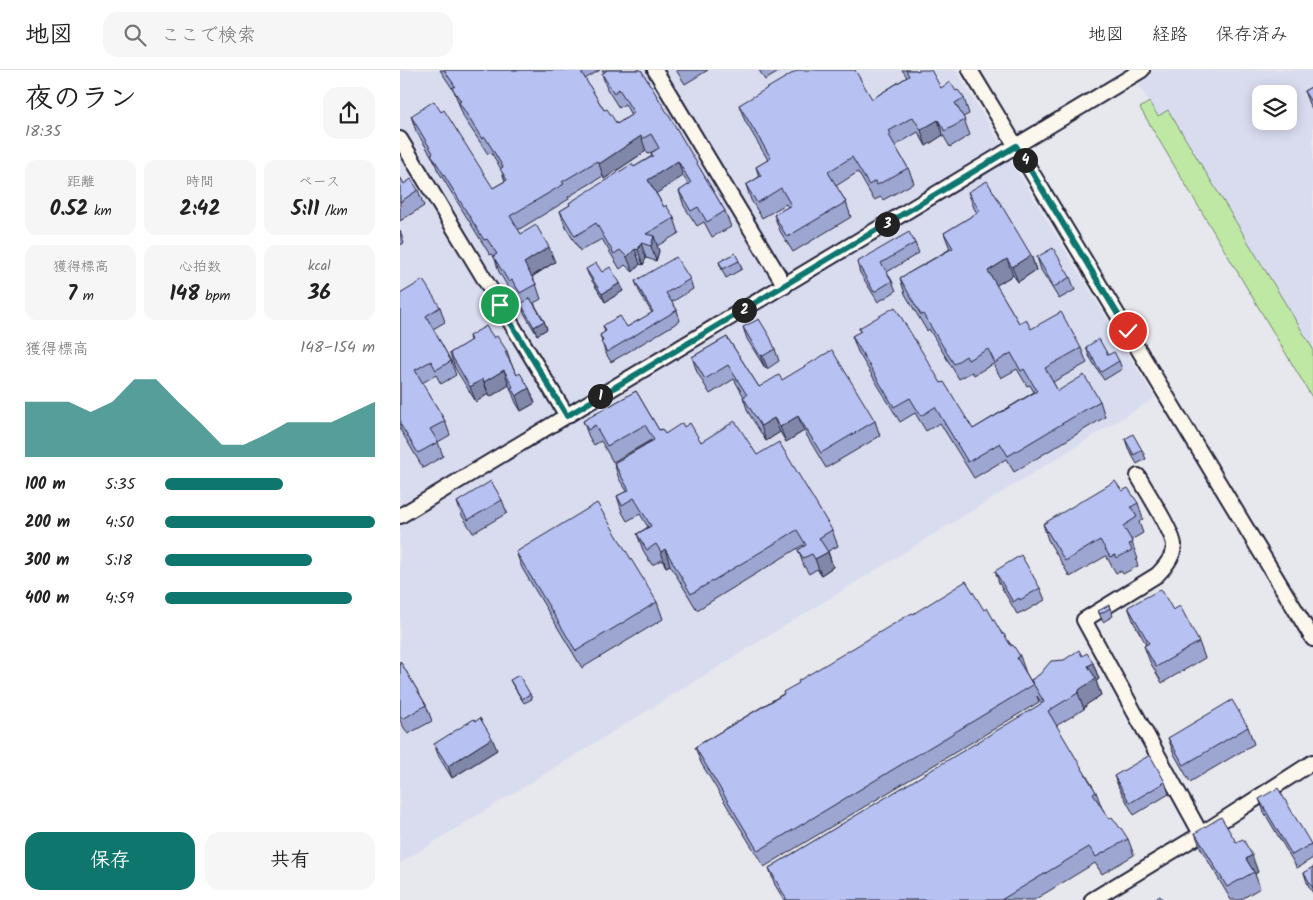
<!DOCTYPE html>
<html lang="ja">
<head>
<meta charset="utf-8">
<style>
  body { margin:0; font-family:Kalam,"Klee One",sans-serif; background:#f6f6f6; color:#222; height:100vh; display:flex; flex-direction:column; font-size:19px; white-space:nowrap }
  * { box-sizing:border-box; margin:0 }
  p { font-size:16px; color:#767676 }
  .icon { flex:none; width:28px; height:28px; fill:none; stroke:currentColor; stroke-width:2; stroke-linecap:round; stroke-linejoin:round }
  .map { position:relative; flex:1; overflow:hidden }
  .panel { display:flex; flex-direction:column; background:#fff; width:400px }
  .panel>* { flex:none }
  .controls { position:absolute; left:852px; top:15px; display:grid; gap:10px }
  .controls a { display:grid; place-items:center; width:45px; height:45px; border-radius:10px; background:#fff; box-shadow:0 2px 12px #0003; font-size:25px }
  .pin { position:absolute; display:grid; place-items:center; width:42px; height:42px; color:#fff; margin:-21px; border:2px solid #fff; border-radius:50%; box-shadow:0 1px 5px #0007 }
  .km { position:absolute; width:25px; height:25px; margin:-12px; border-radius:50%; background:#222; color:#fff; font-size:14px; line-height:25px; text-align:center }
  .round { display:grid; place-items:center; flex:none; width:52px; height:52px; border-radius:15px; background:#f6f6f6 }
  .head { display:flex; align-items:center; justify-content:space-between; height:85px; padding:0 25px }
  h1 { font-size:28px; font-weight:700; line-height:38px }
  .metrics { display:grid; grid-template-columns:repeat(3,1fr); gap:8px; height:85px; padding:5px 25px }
  .metrics div { display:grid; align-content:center; border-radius:12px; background:#f6f6f6; text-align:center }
  .metrics b { font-size:21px; font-weight:700 }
  .metrics small { font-size:14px; font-weight:400 }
  .metrics p { font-size:14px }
  .chart { height:140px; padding:10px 25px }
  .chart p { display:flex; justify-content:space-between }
  .chart svg { width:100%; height:90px; margin-top:5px; fill:#0f766e; opacity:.7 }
  .action { display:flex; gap:10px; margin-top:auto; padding:10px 25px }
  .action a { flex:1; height:58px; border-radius:15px; background:#0f766e; color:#fff; font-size:20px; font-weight:700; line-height:58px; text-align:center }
  .action a+a { background:#f6f6f6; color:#222 }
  ul { padding:0 25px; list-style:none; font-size:16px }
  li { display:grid; grid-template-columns:80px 60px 1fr; align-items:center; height:38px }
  li i { height:12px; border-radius:6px; background:#0f766e }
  header { display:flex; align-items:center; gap:30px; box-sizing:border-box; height:70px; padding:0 25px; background:#fff; border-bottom:1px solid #e0e0e0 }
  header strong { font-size:24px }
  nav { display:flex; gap:28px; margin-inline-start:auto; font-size:18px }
  .search { width:350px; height:45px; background:#f6f6f6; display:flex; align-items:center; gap:12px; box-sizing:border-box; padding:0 18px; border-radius:15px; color:#767676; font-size:19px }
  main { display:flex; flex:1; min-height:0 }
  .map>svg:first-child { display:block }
  .built { fill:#d9dcef; fill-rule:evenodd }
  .green { fill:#bfe8a4; stroke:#708570 }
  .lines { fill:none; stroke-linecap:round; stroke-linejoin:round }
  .minor-casing { stroke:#22223b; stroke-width:18 }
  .minor { stroke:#fbf7ec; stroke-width:14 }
  .wall { fill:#9da6d0; stroke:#22223b }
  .shaded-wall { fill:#8087a9; stroke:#22223b }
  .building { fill:#b7c1f2; stroke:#22223b }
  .route-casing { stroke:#fff; stroke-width:10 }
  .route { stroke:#0f766e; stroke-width:6 }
</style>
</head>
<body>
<header>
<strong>地図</strong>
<div class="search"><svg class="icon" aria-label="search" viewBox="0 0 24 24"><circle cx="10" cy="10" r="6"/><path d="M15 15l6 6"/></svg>ここで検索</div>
<nav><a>地図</a><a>経路</a><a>保存済み</a></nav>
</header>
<main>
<section class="panel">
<div class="head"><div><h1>夜のラン</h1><p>18:35</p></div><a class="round"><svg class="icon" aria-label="share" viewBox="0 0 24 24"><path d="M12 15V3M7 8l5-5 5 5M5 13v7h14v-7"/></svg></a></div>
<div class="metrics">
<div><p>距離</p><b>0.52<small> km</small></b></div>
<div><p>時間</p><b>2:42</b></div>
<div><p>ペース</p><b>5:11<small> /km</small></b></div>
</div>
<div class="metrics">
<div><p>獲得標高</p><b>7<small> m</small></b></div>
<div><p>心拍数</p><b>148<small> bpm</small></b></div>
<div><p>kcal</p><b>36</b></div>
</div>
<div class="chart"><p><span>獲得標高</span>148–154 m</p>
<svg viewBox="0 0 160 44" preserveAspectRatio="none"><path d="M0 44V17L10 17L20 17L30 22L40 17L50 6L60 6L70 17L80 27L90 38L100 38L110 33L120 27L130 27L140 27L150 22L160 17V44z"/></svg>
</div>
<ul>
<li><b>100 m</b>5:35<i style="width:56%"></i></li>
<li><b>200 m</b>4:50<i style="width:100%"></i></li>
<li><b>300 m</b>5:18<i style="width:70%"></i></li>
<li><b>400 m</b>4:59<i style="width:89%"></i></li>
</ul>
<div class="action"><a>保存</a><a>共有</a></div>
</section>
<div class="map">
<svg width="913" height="830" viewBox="0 0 913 830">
  <rect width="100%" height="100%" fill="#e7e7ee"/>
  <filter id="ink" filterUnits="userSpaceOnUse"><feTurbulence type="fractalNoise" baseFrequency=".02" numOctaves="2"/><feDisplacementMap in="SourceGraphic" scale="10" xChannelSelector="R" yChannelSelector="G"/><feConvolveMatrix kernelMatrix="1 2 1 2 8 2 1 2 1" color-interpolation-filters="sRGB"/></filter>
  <g filter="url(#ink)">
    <path class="built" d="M0 0H556L755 328 0 793Z
      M730 0H913V279L769 41 758 47ZM861 24H889V51H861Z"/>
    <path class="green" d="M749 32 758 46 768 40 913 279V329L740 38Z"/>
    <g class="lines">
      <defs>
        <path id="minor" d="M255 0 385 216
          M570 0 913 569
          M0 69 167 346
          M738 406C746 420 773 462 774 475 774 487 764 498 757 505L684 550 801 764
          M0 446 742 0
          M692 830 801 764 913 692"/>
      </defs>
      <use href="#minor" class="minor-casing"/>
      <use href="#minor" class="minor"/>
    </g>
    <path class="wall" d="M40 0H200L185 9 204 40 217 54 231 45 225 34 219 38 207 19 202 4 204 3 202 0H241L325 141 331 157 312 167 304 152 297 156 284 136 279 121 289 115 283 106 256 123 264 137 274 148 279 163 257 176 259 181 256 191 246 188 243 195 240 194 233 202 225 195 220 199 202 169 180 181 165 156 160 141 170 135 169 133 234 97 252 86 251 83 256 80 248 84 246 81 204 109 203 106 168 127 169 129 118 160 121 164 155 192 132 207 136 214 141 229 134 233 144 251 147 259 137 265 124 243 121 234 122 233 118 225 114 227 99 202 94 186 92 184 90 185 37 99 34 90 16 61 11 46 93 118 105 111 101 99 91 82 88 84 64 48 54 21Z
      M276 0H308L285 14Z
      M359 0H382L365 10Z
      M502 0H516L541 18 556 21 564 28 569 44 563 47 570 65 550 77 543 65 526 76 518 62 495 76 508 98 514 113 483 130 481 127 474 130 458 102 436 116 446 132 451 147 393 182 380 161 374 145 388 137 386 134 362 148 351 130 346 115 359 107 356 97 368 90 345 51 339 35 472 29 507 7Z
      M913 16V40L909 34 904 21Z
      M0 107 4 114 18 120 24 136 0 151Z
      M568 122 631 185 636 200 618 212 613 205 596 215 619 253 631 259 681 278 687 293 653 312 658 321 700 331 705 347 614 402 606 389 574 408 540 353 526 361 515 343 500 352 458 282 452 266 460 262 459 258 541 313 573 359 634 322 630 315 627 316 617 299 601 308 593 294 574 305 572 302 559 309 529 259 527 261 505 224 500 208 550 179 544 163 577 143 574 138Z
      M0 160 4 173 0 175Z
      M515 173 519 183 487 202 492 211 496 221 478 232 460 203 457 192Z
      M637 187 670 207 675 220 659 229 641 200Z
      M339 191 342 199 326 208 322 200 319 192Z
      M186 199 202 202 223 221 205 232 189 206Z
      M290 209 293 219 272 232 277 240 280 251 211 292 205 282 200 265 205 262 203 256 227 257 252 243 239 221 235 211Z
      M0 224 40 237 45 252 33 259 51 291 56 305 41 314 36 305 22 313 45 351 50 365 38 372 43 386 23 398 0 359Z
      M343 257 375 279 379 291 367 299V297L365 298 347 269Z
      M69 266 94 268 107 281 111 293 117 305 129 318 135 333 121 341 116 333 109 315 90 327 88 324 76 332 55 298 50 283 70 271Z
      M327 267 359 317 382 310 475 351 480 366 426 398 404 361 386 372 380 362 366 371 348 342 343 327H344L334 309 310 324 297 302 292 287Z
      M686 277 708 285 719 291 722 299 704 310 689 286Z
      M236 321 259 360 265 364 284 357 301 372 357 385 432 460 438 476 428 481 433 497 421 505 417 499 409 504 404 496 398 480 404 477 403 475 297 540 270 495 266 497 262 490 252 495 243 480 237 464 248 457 240 444 227 451 222 442 217 426 227 421 219 409 214 393 251 371V370L213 392 201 371 194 375 189 367 183 351Z
      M725 369 742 380 746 389 737 394 728 378Z
      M722 421 738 433 743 449 739 452 743 463 731 470 738 489 736 490 738 496 723 504 721 501 716 503 706 486 670 507 648 470 643 454Z
      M102 430 107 443 73 463 61 444 57 432Z
      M116 482 257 532 263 549 182 598 122 498Z
      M595 501 640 518 645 530 624 542V541L617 544 599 513Z
      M728 537 773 540 799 572 805 588 762 613 750 592 744 576 746 574 734 553Z
      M710 538 713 546 703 552 698 541Z
      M584 540 620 586 626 603 633 615 631 610 664 590 682 586 693 593 699 609 696 611 701 625 686 635 684 639 656 656 696 722 702 738 709 749 728 769 734 785 702 804 695 793 634 830H384L375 815 369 798 642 634 637 626 639 632 364 797 301 693 295 677 383 624 513 544Z
      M0 591 26 635 32 651 8 664 0 651Z
      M110 610 130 624 132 629 124 633 112 614Z
      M848 657 854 674 790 712 774 684 768 668Z
      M34 674 97 680 52 708 39 687Z
      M714 706 765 712 769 724 734 745 719 718Z
      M859 729 911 774 913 780V788L897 798 864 742Z
      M795 763 836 772 858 802 855 804 860 818 840 830H831L801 779Z
      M913 797V823L908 815 904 803Z"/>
    <path class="shaded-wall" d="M538 50 543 65 526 76 521 60Z
      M241 66 246 81 204 109 199 94Z
      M278 91 283 106 254 125 248 110Z
      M254 166 259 181 256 191 251 176Z
      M241 173 246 188 243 195 238 180Z
      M149 177 155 192 129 208 124 193Z
      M235 179 240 194 233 202 227 187Z
      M631 185 636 200 618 212 612 197Z
      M607 189 613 205 594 217 588 201Z
      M220 213 223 221 205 232 202 224Z
      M144 251 147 259 137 265 134 257Z
      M362 285 367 297 365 298 360 286Z
      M104 300 109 315 90 327 84 312Z
      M83 309 88 324 76 332 70 317Z
      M129 318 135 333 121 341 116 326Z
      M398 346 404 361 386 372 380 357Z
      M374 348 380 362 366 371 361 356Z
      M265 479 270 495 266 497 261 482Z
      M428 482 433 497 421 505 415 489Z
      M693 593 699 609 696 611 701 625 686 635 684 639 678 623 688 596Z
      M92 668 97 680 52 708 48 696Z
      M852 785 858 802 855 804 846 789Z"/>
    <path class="building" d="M44 0H180L204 40 207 39 217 54 234 43 219 19 214 23 202 4 206 1V0H241L268 44 325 141 307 152 298 137 291 141 279 121 291 113 278 91 248 110 264 137 266 135 274 148 246 164 254 166 251 176 241 173 238 180 235 179 227 187 220 180 214 184 196 153 175 166 160 141 170 135 169 133 232 94 234 97 253 86 251 83 259 78 251 64 242 69 241 66 199 94 197 91 162 112 164 114 110 146 121 164 136 155 149 177 124 193 136 214 120 223 112 210 109 212 93 186 97 184 87 169 84 170 31 84 33 83 11 46 34 31 41 42 44 40 93 118 107 110 100 99 103 97 85 67 82 69 59 32 61 31 52 18 55 16Z
      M398 0H455L472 29 509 6 506 0H516L517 1 519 0H531L541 18 550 12 556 21 558 20 564 28 555 33 565 50 545 61 538 50 521 60 513 47 489 61 491 64 489 65 508 98 477 115 475 111 469 115 452 87 428 102 446 132 387 167 374 145 391 135 381 118 357 133 346 115 361 106 356 97 371 88 339 35Z
      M913 16V35L904 21Z
      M0 107 4 114 11 109 18 120 0 132Z
      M587 111 631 185 612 197 607 189 588 201 619 253 626 249 631 259 661 242 681 278 645 298 658 321 684 305 700 331 608 386 600 373 568 392 535 337 521 346 510 328 494 337 452 266 461 261 459 258 495 237 541 313 544 312 573 359 637 321 624 299 621 301 611 283 595 293 588 279 568 290 566 286 554 294 523 244 521 245 500 208 553 178 544 163 580 141 568 122Z
      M509 162 515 173 481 193 492 211 474 222 457 192Z
      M653 178 670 207 654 217 637 187Z
      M335 183 339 191 323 199 319 192Z
      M276 187 290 209 266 223 277 240 207 282 201 272 203 271 200 265 206 261 203 256 207 253 220 246 227 257 253 242 235 211Z
      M196 193 202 202 210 197 220 213 202 224 186 199Z
      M23 210 40 237 26 246 51 291 36 300 31 291 15 300 45 351 30 359 38 372 18 383 0 354V224Z
      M130 228 144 251 134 257 121 234Z
      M359 249 370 267 375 279 363 286 362 285 360 286 343 257Z
      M86 256 94 268 97 266 107 281 105 282 117 305 120 303 129 318 116 326 111 318 113 317 104 300 84 312 83 309 70 317 50 283 71 270 69 266Z
      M327 267 359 317 379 305 382 310 432 280 475 351 421 383 398 346 380 357 374 348 361 356 343 327 347 325 328 295 305 309 292 287Z
      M699 269 708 285 714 282 719 291 701 302 686 277Z
      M236 321 259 360 262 359 265 364 282 353 284 357 290 353 301 372 335 351 357 385 379 372 432 460 419 468 428 482 415 489 412 484 403 488 398 480 406 475 397 460 291 524 265 479 261 482 256 474 247 480 237 464 251 456 234 428 222 435 217 426 229 420 214 393 254 370 245 355 207 376 195 355 188 360 183 351Z
      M733 364 742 380 734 385 725 369Z
      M91 411 102 430 68 450 57 432Z
      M715 411 722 421 728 418 738 433 731 437 737 447 723 456 733 473 729 474 732 480 717 488 715 485 710 487 700 470 665 491 643 454Z
      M197 433 257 532 176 581 116 482Z
      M621 485 640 518 620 530 619 528 613 532 595 501Z
      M566 511 584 540 587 538 602 564H604L611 576 613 575 620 586 617 588 633 615 358 781 295 677 384 624 383 622 399 613 398 611 512 543 513 544Z
      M761 519 773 540 780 536 799 572 756 597 744 576 749 573 728 537Z
      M709 535 710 538 700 544 698 541Z
      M679 580 682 586 687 583 693 593 688 596 696 609 680 619 678 623 648 641 696 722 693 724 709 749 712 747 720 758H721L728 769 696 787 689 777 601 830H387L369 798 644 632 631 610 640 604 651 591 664 590Z
      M0 591 26 635 3 649 0 645Z
      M119 605 130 624 122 629 110 610Z
      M832 630 848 657 784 695 768 668Z
      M80 648 92 668 48 696 34 674 74 649 76 651Z
      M750 685 765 712 730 733 714 706Z
      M878 718 911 774 892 785 859 729Z
      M821 747 836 772 843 769 852 785 846 789 854 802 827 817 795 763Z
      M913 797V818L904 803Z
      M760 826 763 830H754Z"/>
  </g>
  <g class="lines" filter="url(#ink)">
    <defs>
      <path id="route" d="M100 235 167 346 616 76 728 261"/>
    </defs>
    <use href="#route" class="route-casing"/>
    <use href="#route" class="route"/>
  </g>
</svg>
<div class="controls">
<a><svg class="icon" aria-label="layers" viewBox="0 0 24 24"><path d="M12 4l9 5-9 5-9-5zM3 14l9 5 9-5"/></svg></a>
</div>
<div class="pin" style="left:100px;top:235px;background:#1e9e55"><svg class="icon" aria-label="arrive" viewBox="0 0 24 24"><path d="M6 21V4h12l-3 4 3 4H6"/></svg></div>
<div class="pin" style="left:728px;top:261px;background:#d93025"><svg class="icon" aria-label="check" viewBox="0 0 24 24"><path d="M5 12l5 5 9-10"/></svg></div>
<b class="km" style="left:200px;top:326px">1</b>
<b class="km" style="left:344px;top:240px">2</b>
<b class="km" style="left:487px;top:154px">3</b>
<b class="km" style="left:625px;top:90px">4</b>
</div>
</main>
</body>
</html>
